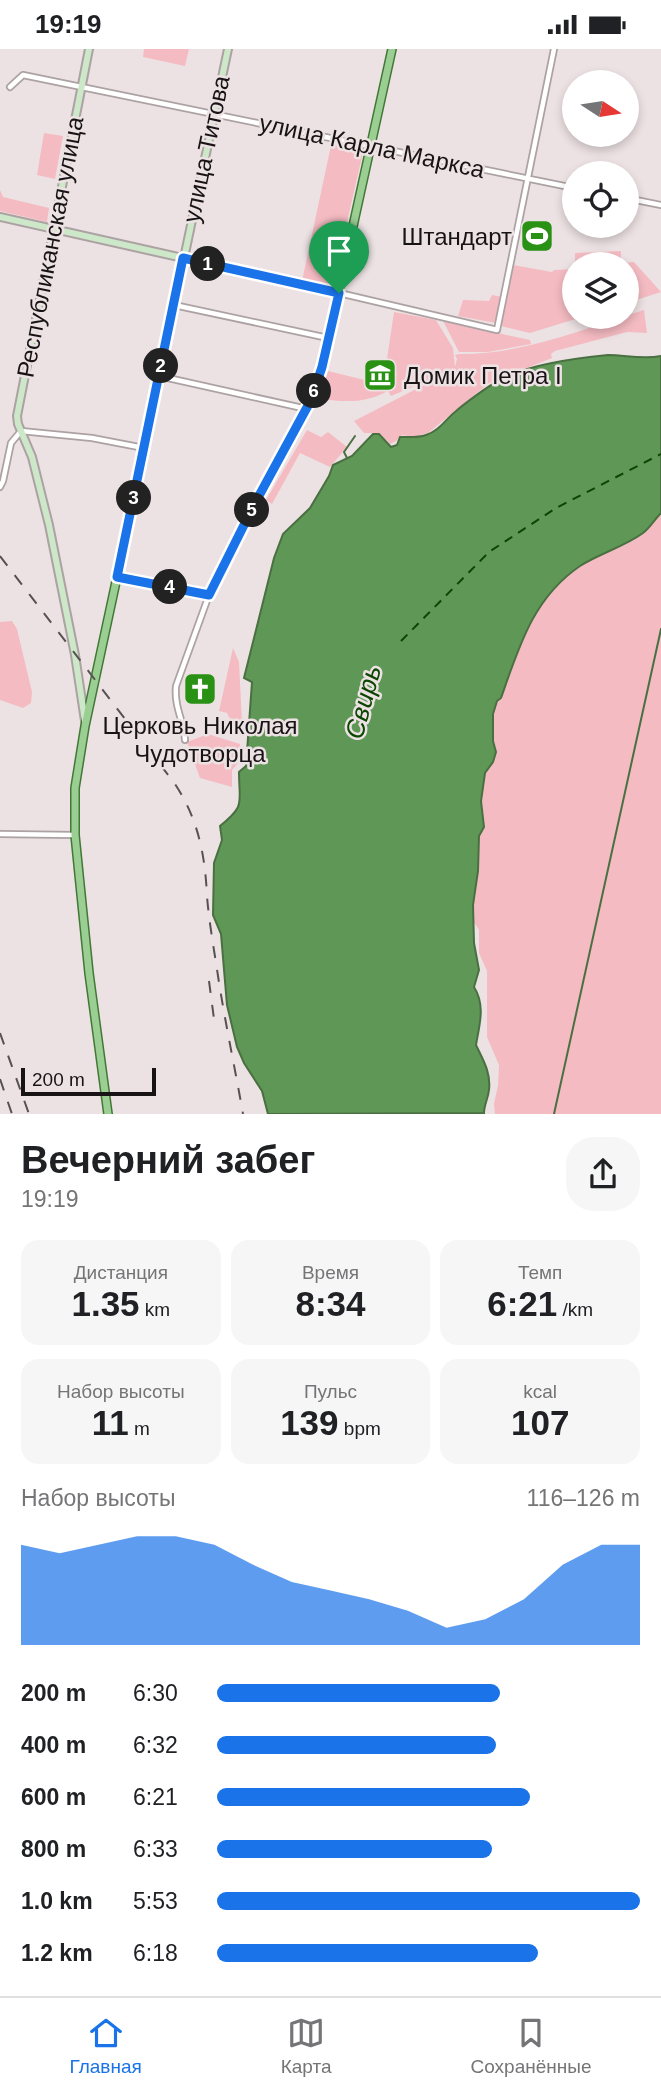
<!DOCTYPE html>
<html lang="ru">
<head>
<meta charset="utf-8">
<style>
  body { margin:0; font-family:Helvetica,sans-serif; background:#f6f6f6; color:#202124; height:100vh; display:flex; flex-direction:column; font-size:26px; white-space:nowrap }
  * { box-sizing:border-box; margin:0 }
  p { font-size:23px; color:#757577 }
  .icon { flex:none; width:38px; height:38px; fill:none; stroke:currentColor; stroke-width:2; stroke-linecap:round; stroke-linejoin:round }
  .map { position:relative; height:1065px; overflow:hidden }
  .panel { display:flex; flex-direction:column; background:#fff; flex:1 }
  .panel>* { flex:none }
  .needle { width:46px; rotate:102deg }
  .controls { position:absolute; left:562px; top:21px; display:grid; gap:14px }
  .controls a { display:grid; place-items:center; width:77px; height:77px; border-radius:50%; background:#fff; box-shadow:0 4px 10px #0003; font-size:35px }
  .scale { position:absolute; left:21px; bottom:18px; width:135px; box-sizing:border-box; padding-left:7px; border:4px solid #181415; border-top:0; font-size:19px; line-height:24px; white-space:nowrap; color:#181415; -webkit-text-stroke:5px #ede2e3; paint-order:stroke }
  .pin { position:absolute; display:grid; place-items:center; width:60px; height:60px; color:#fff; margin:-72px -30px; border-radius:50% 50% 50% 0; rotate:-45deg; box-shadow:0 0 7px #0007 }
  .pin .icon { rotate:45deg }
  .km { position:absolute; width:35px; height:35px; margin:-18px; border-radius:50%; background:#222; color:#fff; font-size:19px; line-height:35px; text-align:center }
  .round { display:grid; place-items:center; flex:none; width:74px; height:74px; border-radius:28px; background:#f6f6f6 }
  .summary { display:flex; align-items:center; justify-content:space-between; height:119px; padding:0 21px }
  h1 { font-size:38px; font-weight:700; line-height:52px }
  .figures { display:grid; grid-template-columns:repeat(3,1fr); gap:10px; height:119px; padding:7px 21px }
  .figures div { display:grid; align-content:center; border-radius:18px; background:#f6f6f6; text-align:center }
  .figures b { font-size:35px; font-weight:700 }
  .figures small { font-size:19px; font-weight:400 }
  .figures p { font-size:19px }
  .chart { height:196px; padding:14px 21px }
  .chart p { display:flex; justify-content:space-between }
  .chart svg { width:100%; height:126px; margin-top:7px; fill:#1a73e8; opacity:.7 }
  ul { padding:0 21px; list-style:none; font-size:23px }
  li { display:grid; grid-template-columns:112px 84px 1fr; align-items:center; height:52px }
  li i { height:18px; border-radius:9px; background:#1a73e8 }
  .status { display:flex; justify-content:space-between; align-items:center; height:49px; padding:0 35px; background:#fff; direction:ltr }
  .status svg { height:19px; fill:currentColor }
  .tab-bar { display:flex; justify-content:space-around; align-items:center; height:98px; border-top:2px solid #e0e0e0; background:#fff; font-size:19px; color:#757577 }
  .tab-bar a { display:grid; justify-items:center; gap:4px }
  .tab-bar .active { color:#1a73e8 }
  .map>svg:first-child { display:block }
  .green { fill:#f4bbc2 }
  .water { fill:#5f9756; stroke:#4a7042; stroke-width:2 }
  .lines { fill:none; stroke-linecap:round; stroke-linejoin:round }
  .stream { stroke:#4a7042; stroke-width:2 }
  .ferry { stroke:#0b4701; stroke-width:2; stroke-dasharray:9 7; stroke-linecap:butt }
  .street-casing { stroke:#aca2a3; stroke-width:8 }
  .secondary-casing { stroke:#aca2a3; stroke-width:10 }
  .primary-casing { stroke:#427837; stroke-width:10 }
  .street { stroke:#fff; stroke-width:4.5 }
  .secondary { stroke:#cde7c9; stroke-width:6 }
  .primary { stroke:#9bce92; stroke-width:7 }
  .rail { stroke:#575152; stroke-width:2; stroke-dasharray:12 12; stroke-linecap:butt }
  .route-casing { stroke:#fff; stroke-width:14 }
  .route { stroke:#1a73e8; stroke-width:9 }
  .labels { text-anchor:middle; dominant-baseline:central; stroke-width:5; stroke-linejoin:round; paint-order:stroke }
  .street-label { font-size:24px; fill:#181415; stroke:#ede2e3 }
  .poi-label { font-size:24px; fill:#181415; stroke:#ede2e3; text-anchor:end }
  .water-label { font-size:26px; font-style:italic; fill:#0b4701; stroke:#ede2e3 }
</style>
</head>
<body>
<div class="status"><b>19:19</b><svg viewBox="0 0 49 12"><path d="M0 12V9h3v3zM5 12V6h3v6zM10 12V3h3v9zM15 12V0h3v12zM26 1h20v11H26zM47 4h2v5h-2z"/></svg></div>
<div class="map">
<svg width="661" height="1065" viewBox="0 0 661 1065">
  <rect width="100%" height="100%" fill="#ede2e3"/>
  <path class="green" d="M144 0H189L185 17 143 8Z
    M44 84 63 87 55 130 37 126Z
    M332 92 364 99 332 239 302 232Z
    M0 141 3 148 49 159 47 173 0 162Z
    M621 202V214L634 213 661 243 627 254 626 215H575V204Z
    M513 216 552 223 554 221 574 220V268H582L530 284 501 277Z
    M492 246 502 248 496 274 458 267 463 251 489 252Z
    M644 261 647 284 627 283 555 302 551 305 552 309 489 334 428 384 413 388 402 386 396 392 390 395 379 384H364L354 372 455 320 391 347 388 342C361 356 345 352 315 350L324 321 385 336 397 327 387 310 394 263 436 271 453 299 455 318 457 310 455 306 459 305C523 306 585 279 644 261Z
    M443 272 530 291 531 295 488 303H459Z
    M307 381 321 388 328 383 347 398 330 418 300 404 272 455 266 451Z
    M661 464V1065H495L494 1055 498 1036 499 1016 487 988V922L479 904V881L473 872 475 833 478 822 477 803 479 787 484 778 481 752 485 724 496 703 493 692V665L497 652 501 649 520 593 540 556 566 528 583 515 644 484Z
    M12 572 17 580 32 643 31 654 23 659 0 651V573Z
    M233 599 239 613 242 675 232 674 227 664 219 662Z
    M208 685 240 695 239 713 232 721V738L200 729 187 693Z"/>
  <path class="water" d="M608 306C626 306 642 311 661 307V464C654 471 650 479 643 484 624 498 600 504 580 517 533 549 519 598 501 649L497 652 493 665V692L496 703 493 713 485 724 481 752 484 778 479 787 478 822 473 856 474 894 479 921 474 938C486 957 479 977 476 996 483 1011 491 1023 489 1041 488 1050 484 1056 484 1064L268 1065 262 1042 244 1014 237 998 227 956 221 885 213 866 214 814 222 791 220 777C246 756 239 755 239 723L246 717 252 633 244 629 274 509 283 485 310 459 329 427 333 416 352 407 373 385H379L391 398 397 396 400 388C409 388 417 389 426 386 439 382 445 371 455 363 465 354 487 338 498 332 525 316 577 309 608 306Z"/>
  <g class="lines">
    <path class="stream" d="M347 409 344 403 355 387
      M554 1065 661 580"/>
    <path class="ferry" d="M401 592 489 503 556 459 661 405"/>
    <defs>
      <path id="street" d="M10 38 23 26 574 139
        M626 149 661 156
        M339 244 497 281 554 0
        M174 256 328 289
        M159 327 307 360
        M0 438 3 432 11 394 21 382 92 389 144 399
        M185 691C184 672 174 659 176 637L209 546
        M0 785 74 786"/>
      <path id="secondary" d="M0 168 339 244
        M117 528 228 0
        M85 672 75 606 49 476 32 408 18 375 17 367 89 0"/>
      <path id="primary" d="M108 1065 89 924 75 786V739L85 677 117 528 209 546 215 537 255 454 307 360 322 318 392 0"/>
    </defs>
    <use href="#street" class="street-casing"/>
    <use href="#secondary" class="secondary-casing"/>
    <use href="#primary" class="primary-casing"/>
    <use href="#street" class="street"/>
    <use href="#secondary" class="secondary"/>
    <use href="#primary" class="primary"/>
    <path class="rail" d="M0 507 175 735C198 770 205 805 207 847 209 873 214 900 218 927 225 973 235 1019 243 1065
      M209 932 214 970
      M0 984 29 1065
      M0 1030 12 1065"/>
  </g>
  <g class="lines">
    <defs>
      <path id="route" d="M183 209 339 244 322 318 311 351 255 454 209 546 117 528Z"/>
    </defs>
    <use href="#route" class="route-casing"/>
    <use href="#route" class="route"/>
  </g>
  <defs>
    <symbol id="stadium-square" viewBox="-11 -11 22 22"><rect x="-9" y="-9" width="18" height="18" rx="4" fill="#299114" stroke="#ede2e3"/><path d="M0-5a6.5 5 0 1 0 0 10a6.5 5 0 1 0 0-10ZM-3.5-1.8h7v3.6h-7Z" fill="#fff"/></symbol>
    <symbol id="museum-square" viewBox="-11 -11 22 22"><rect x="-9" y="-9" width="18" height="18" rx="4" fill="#299114" stroke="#ede2e3"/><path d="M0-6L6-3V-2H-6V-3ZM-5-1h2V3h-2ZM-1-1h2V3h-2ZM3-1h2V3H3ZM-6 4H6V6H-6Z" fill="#fff"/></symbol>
    <symbol id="church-square" viewBox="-11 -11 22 22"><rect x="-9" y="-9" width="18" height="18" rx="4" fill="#299114" stroke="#ede2e3"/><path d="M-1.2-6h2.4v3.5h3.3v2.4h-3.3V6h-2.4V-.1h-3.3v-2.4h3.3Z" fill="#fff"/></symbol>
  </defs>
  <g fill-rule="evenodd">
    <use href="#stadium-square" x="518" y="168" width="38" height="38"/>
    <use href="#museum-square" x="361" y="307" width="38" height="38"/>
    <use href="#church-square" x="181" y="621" width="38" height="38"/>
  </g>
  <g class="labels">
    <g class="street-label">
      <text transform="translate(372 97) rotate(12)">улица Карла Маркса</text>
      <text transform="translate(206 100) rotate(-78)">улица Титова</text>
      <text transform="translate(50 198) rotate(-79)">Республиканская улица</text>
    </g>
    <g class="poi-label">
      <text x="512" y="187">Штандарт</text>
      <text x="404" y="326" text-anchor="start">Домик Петра I</text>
      <text x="200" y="676" text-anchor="middle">Церковь Николая<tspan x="200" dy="28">Чудотворца</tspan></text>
    </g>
    <g class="water-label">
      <text transform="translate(363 653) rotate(-75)">Свирь</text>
    </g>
  </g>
</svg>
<div class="controls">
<a><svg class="needle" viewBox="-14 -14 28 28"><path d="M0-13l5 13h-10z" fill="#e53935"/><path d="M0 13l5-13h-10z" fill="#757577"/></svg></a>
<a><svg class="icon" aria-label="locate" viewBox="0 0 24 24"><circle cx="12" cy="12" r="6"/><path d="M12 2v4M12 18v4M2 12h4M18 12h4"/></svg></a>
<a><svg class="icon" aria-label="layers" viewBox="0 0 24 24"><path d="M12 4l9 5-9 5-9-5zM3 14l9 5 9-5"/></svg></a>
</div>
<div class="scale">200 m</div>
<div class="pin" style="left:339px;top:244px;background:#1e9e55"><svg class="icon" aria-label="arrive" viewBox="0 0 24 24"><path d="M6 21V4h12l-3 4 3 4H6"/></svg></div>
<b class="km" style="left:208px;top:215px">1</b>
<b class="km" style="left:161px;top:317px">2</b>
<b class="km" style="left:134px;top:449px">3</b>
<b class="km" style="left:170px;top:538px">4</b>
<b class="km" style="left:252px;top:461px">5</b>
<b class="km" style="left:314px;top:342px">6</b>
</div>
<section class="panel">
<div class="summary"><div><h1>Вечерний забег</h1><p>19:19</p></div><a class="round"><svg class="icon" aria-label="share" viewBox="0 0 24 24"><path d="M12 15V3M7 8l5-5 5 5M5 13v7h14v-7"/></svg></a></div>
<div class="figures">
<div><p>Дистанция</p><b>1.35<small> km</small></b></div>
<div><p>Время</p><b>8:34</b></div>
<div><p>Темп</p><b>6:21<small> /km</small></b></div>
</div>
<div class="figures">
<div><p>Набор высоты</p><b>11<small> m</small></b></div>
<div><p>Пульс</p><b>139<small> bpm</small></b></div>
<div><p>kcal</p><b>107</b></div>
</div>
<div class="chart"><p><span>Набор высоты</span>116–126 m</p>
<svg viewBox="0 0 160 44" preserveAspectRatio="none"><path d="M0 44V9L10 12L20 9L30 6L40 6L50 9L60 16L70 22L80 25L90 28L100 32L110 38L120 35L130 28L140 16L150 9L160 9V44z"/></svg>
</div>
<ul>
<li><b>200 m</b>6:30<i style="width:67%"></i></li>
<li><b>400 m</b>6:32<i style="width:66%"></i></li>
<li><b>600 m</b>6:21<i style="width:74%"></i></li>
<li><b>800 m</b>6:33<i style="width:65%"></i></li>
<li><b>1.0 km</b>5:53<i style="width:100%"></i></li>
<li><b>1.2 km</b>6:18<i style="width:76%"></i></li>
</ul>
</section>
<nav class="tab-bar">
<a class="active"><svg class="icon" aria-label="home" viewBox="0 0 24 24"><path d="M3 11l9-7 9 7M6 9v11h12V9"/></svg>Главная</a>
<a><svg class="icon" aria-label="map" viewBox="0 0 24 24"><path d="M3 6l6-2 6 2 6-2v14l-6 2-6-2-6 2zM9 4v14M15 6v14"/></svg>Карта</a>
<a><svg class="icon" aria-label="saved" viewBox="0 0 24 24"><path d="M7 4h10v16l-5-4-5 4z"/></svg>Сохранённые</a>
</nav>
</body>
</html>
